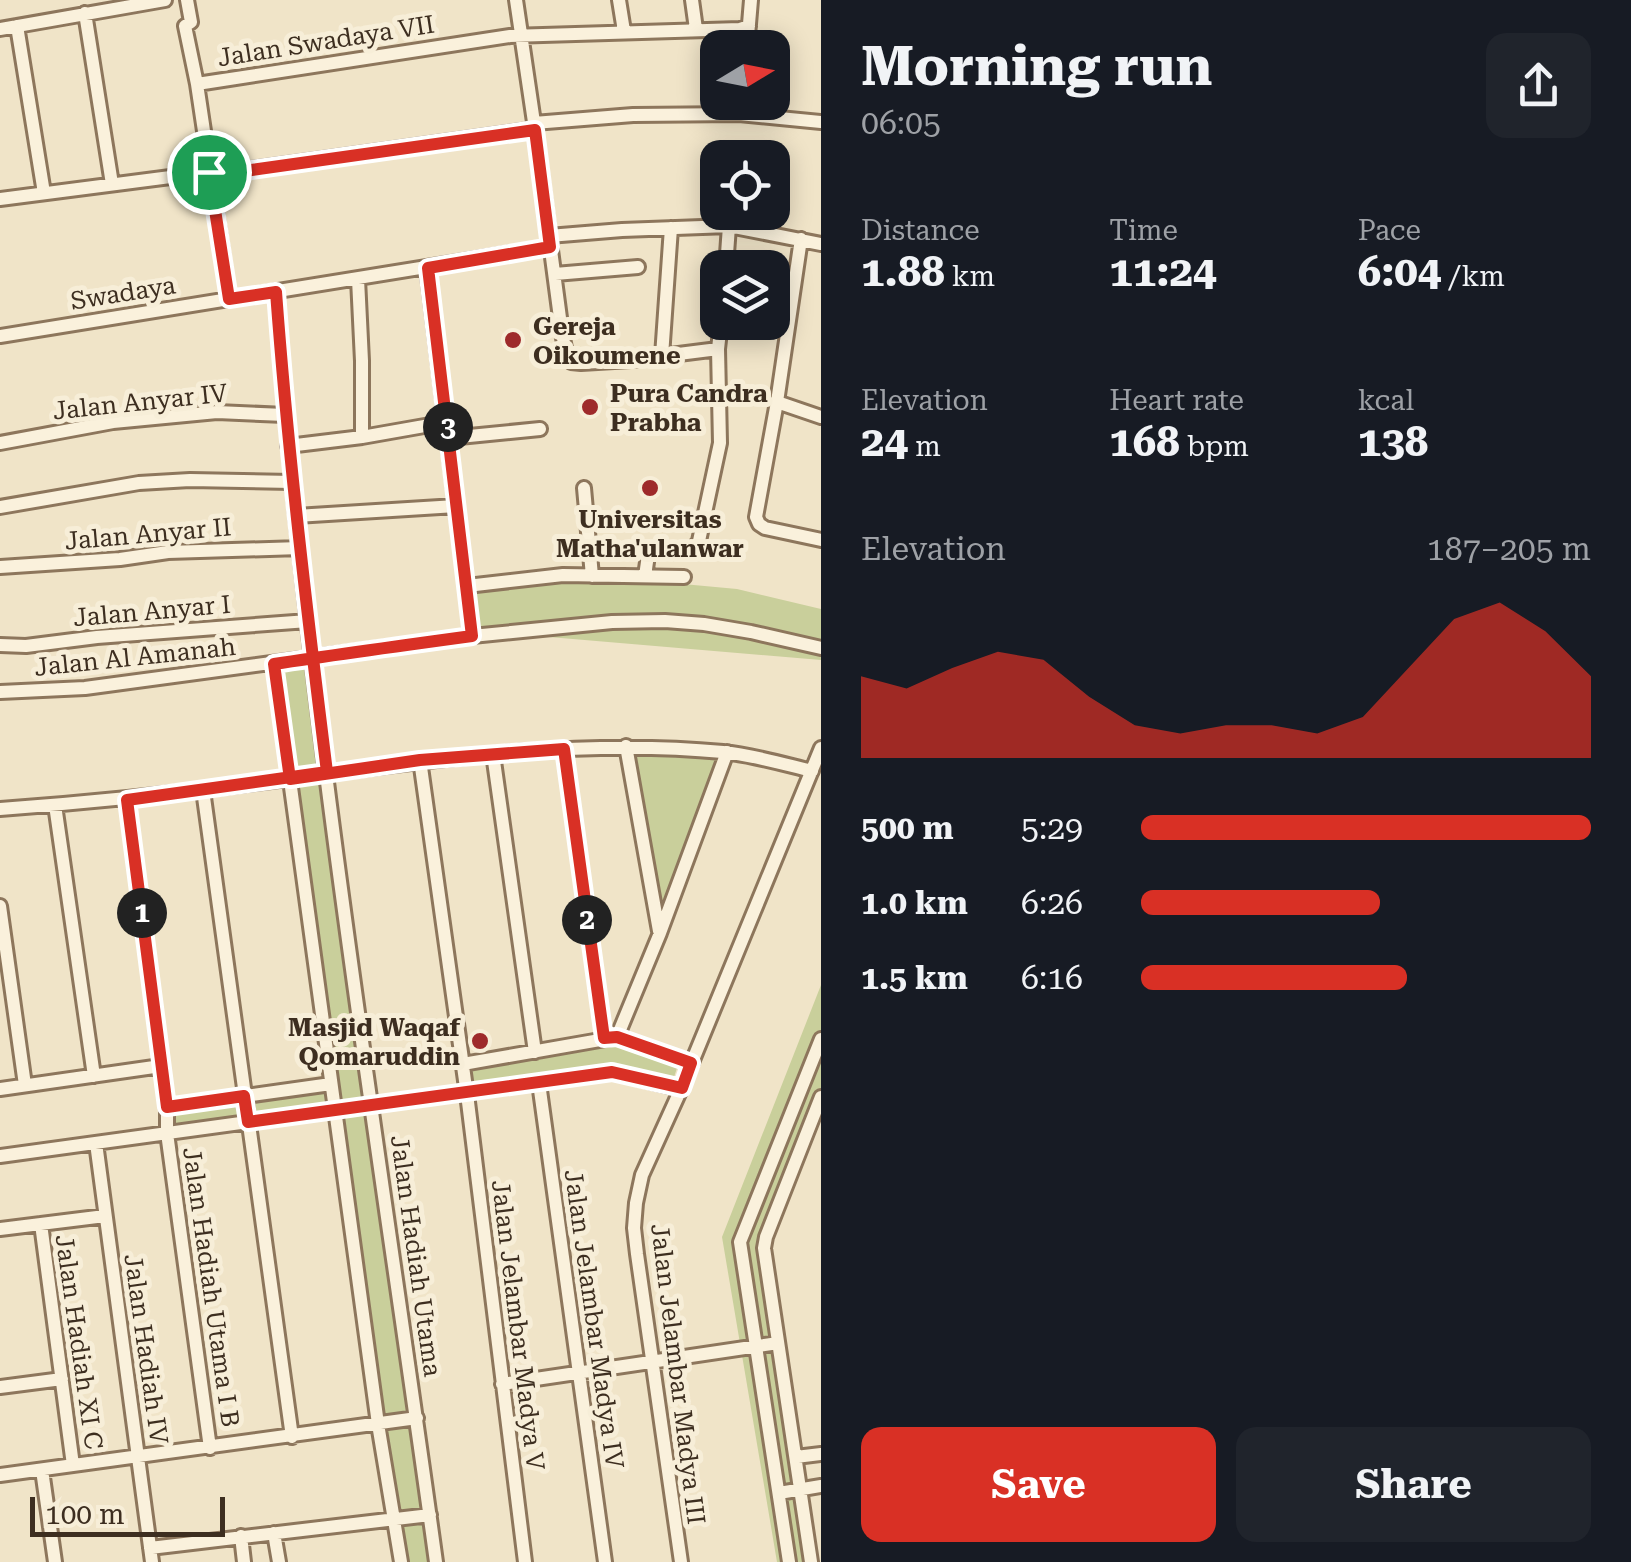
<!DOCTYPE html>
<html lang="en">
<head>
<meta charset="utf-8">
<style>
  body { margin:0; font-family:"Roboto Serif",serif; background:#20242c; color:#f1f3f6; height:100vh; display:flex; flex-direction:column; font-size:38px; white-space:nowrap }
  * { box-sizing:border-box; margin:0 }
  p { font-size:32px; color:#9ea1a6 }
  .icon { flex:none; width:55px; height:55px; fill:none; stroke:currentColor; stroke-width:2; stroke-linecap:round; stroke-linejoin:round }
  .map { position:relative; flex:1; overflow:hidden }
  .details { display:flex; flex-direction:column; background:#171b24; width:810px }
  .details>* { flex:none }
  .needle { width:65px; rotate:80deg }
  .controls { position:absolute; left:700px; top:30px; display:grid; gap:20px }
  .controls a { display:grid; place-items:center; width:90px; height:90px; border-radius:20px; background:#171b24; box-shadow:0 5px 25px #0003; font-size:50px }
  .scale { position:absolute; left:30px; bottom:25px; width:195px; box-sizing:border-box; padding-left:10px; border:5px solid #3d2e20; border-top:0; font-size:28px; line-height:35px; white-space:nowrap; color:#3d2e20; -webkit-text-stroke:8px #f7eed8; paint-order:stroke }
  .pin { position:absolute; display:grid; place-items:center; width:85px; height:85px; color:#fff; margin:-42px; border:5px solid #fff; border-radius:50%; box-shadow:0 2px 10px #0007 }
  .km { position:absolute; width:50px; height:50px; margin:-25px; border-radius:50%; background:#222; color:#fff; font-size:28px; line-height:50px; text-align:center }
  .round { display:grid; place-items:center; flex:none; width:105px; height:105px; border-radius:20px; background:#20242c }
  .summary { display:flex; align-items:center; justify-content:space-between; height:170px; padding:0 40px }
  h1 { font-size:55px; font-weight:700; line-height:75px }
  .figures { display:grid; grid-template-columns:repeat(3,1fr); gap:15px; height:170px; padding:10px 40px }
  .figures div { display:grid; align-content:center }
  .figures b { font-size:42px; font-weight:700 }
  .figures small { font-size:28px; font-weight:400 }
  .figures p { font-size:28px }
  .chart { height:280px; padding:20px 40px }
  .chart p { display:flex; justify-content:space-between }
  .chart svg { width:100%; height:180px; margin-top:10px; fill:#d93025; opacity:.7 }
  .cta { display:flex; gap:20px; margin-top:auto; padding:20px 40px }
  .cta a { flex:1; height:115px; border-radius:20px; background:#d93025; color:#fff; font-size:40px; font-weight:700; line-height:115px; text-align:center }
  .cta a+a { background:#20242c; color:#f1f3f6 }
  ul { padding:0 40px; list-style:none; font-size:32px }
  li { display:grid; grid-template-columns:160px 120px 1fr; align-items:center; height:75px }
  li i { height:25px; border-radius:12px; background:#d93025 }
  main { display:flex; flex:1; min-height:0 }
  .map>svg:first-child { display:block }
  .green { fill:#c9cf9b }
  .lines { fill:none; stroke-linecap:round; stroke-linejoin:round }
  .street-casing { stroke:#8d765c; stroke-width:18 }
  .street { stroke:#faf1dc; stroke-width:12 }
  .route-casing { stroke:#fff; stroke-width:20 }
  .route { stroke:#d93025; stroke-width:12 }
  .poi-dot { fill:#9e2a2b; stroke:#f7eed8; stroke-width:4 }
  .labels { text-anchor:middle; dominant-baseline:central; stroke-width:10; stroke-linejoin:round; paint-order:stroke }
  .street-label { font-size:25px; fill:#3d2e20; stroke:#f7eed8 }
  .poi-label { font-size:25px; font-weight:bold; fill:#3d2e20; stroke:#f7eed8; text-anchor:start }
</style>
</head>
<body>
<main>
<div class="map">
<svg width="821" height="1562" viewBox="0 0 821 1562">
  <rect width="100%" height="100%" fill="#f0e4c8"/>
  <path class="green" d="M474 578 672 583 737 589 821 609V660L477 631Z
    M311 663 428 1513 391 1516 278 668Z
    M634 752 718 757 663 907Z
    M821 985V1108L771 1246 813 1562H777L722 1237Z
    M611 1045 677 1068 673 1080 614 1068 470 1089 466 1066Z
    M328 1086 332 1108 173 1129 174 1109Z
    M428 1517 433 1562H404L398 1521Z"/>
  <g class="lines">
    <defs>
      <path id="street" d="M187 0 191 22 185 26 197 84 229 299
        M516 0 535 129 562 333 567 358 571 362 581 363 631 360 718 349
        M619 0 624 31
        M692 0 696 29
        M85 13 112 184
        M17 26 44 193
        M0 29 165 0
        M747 48 751 0
        M197 84 510 36 740 29 749 26
        M534 123 633 115 739 114 821 122
        M0 199 209 172 223 173 535 129
        M549 236 622 230 729 226 821 244
        M801 239 777 402 756 517 759 524 765 528 821 540
        M427 268 472 636
        M726 268 729 226
        M555 274 638 267
        M358 279 362 361V437
        M276 292C308 717 378 1140 436 1562
        M0 336 550 247
        M662 356 671 228
        M777 402 821 417
        M449 438 540 429
        M0 443 113 422 217 412 285 415
        M288 446 362 437 447 422
        M584 488 592 576
        M0 507 139 483 190 480 292 482
        M296 516 456 506
        M0 567 120 559 168 552 300 548
        M645 576 648 555 652 549C671 551 688 559 699 541L720 443 718 349 721 322
        M467 586 563 575 684 577
        M0 645 26 646 97 637 308 621
        M274 663 378 1424 401 1562
        M0 692 85 688 472 636 612 622 665 621 704 624 751 632 821 648
        M626 746 659 931
        M564 749 604 1038
        M493 754 535 1052
        M420 760 468 1102 525 1562
        M203 790 292 1437
        M127 799 167 1107V1133L210 1448
        M55 805 94 1076
        M0 809C96 802 191 792 286 779 431 760 577 738 723 752 753 755 783 764 812 771
        M0 906 25 1085
        M617 1037 660 933 727 752
        M463 1064 617 1037 691 1063
        M539 1083 605 1562
        M0 1089 161 1066
        M167 1107 331 1084
        M96 1143 152 1562
        M0 1156 613 1072 681 1089
        M41 1224 73 1465
        M0 1229 105 1216
        M502 1384 778 1343
        M0 1387 62 1379
        M796 1457 821 1454
        M42 1470 55 1562
        M0 1475 417 1418
        M779 1493 821 1486
        M274 1533 279 1562
        M241 1536 244 1562
        M150 1548 430 1515
        M681 1562 637 1254 634 1228 636 1203 642 1175 681 1089 821 748
        M789 1562 740 1242 821 1039
        M811 1562 764 1248 766 1237 821 1097"/>
    </defs>
    <use href="#street" class="street-casing"/>
    <use href="#street" class="street"/>
  </g>
  <g class="lines">
    <defs>
      <path id="route" d="M209 172 229 299 276 292C288 453 307 612 327 772L127 800 167 1107 244 1096 248 1122 612 1072 682 1088 691 1063 617 1037 604 1038 564 749 420 760 290 779 274 664C340 654 406 645 472 636L428 268 550 247 535 130 223 174 209 172"/>
    </defs>
    <use href="#route" class="route-casing"/>
    <use href="#route" class="route"/>
  </g>
  <g class="poi-dot">
    <circle cx="513" cy="340" r="10"/>
    <circle cx="590" cy="407" r="10"/>
    <circle cx="650" cy="488" r="10"/>
    <circle cx="480" cy="1041" r="10"/>
  </g>
  <g class="labels">
    <g class="street-label">
      <text transform="translate(326 41) rotate(-9)">Jalan Swadaya VII</text>
      <text transform="translate(123 293) rotate(-9)">Swadaya</text>
      <text transform="translate(140 402) rotate(-6)">Jalan Anyar IV</text>
      <text transform="translate(148 534) rotate(-5)">Jalan Anyar II</text>
      <text transform="translate(152 611) rotate(-5)">Jalan Anyar I</text>
      <text transform="translate(135 657) rotate(-6)">Jalan Al Amanah</text>
      <text transform="translate(416 1256) rotate(82)">Jalan Hadiah Utama</text>
      <text transform="translate(211 1287) rotate(82)">Jalan Hadiah Utama I B</text>
      <text transform="translate(594 1319) rotate(82)">Jalan Jelambar Madya IV</text>
      <text transform="translate(518 1325) rotate(83)">Jalan Jelambar Madya V</text>
      <text transform="translate(79 1342) rotate(82)">Jalan Hadiah XI C</text>
      <text transform="translate(146 1349) rotate(82)">Jalan Hadiah IV</text>
      <text transform="translate(678 1374) rotate(83)">Jalan Jelambar Madya III</text>
    </g>
    <g class="poi-label">
      <text x="533" y="326">Gereja<tspan x="533" dy="29">Oikoumene</tspan></text>
      <text x="610" y="393">Pura Candra<tspan x="610" dy="29">Prabha</tspan></text>
      <text x="650" y="519" text-anchor="middle">Universitas<tspan x="650" dy="29">Matha'ulanwar</tspan></text>
      <text x="460" y="1027" text-anchor="end">Masjid Waqaf<tspan x="460" dy="29">Qomaruddin</tspan></text>
    </g>
  </g>
</svg>
<div class="controls">
<a><svg class="needle" viewBox="-14 -14 28 28"><path d="M0-13l5 13h-10z" fill="#e53935"/><path d="M0 13l5-13h-10z" fill="#9ea1a6"/></svg></a>
<a><svg class="icon" aria-label="locate" viewBox="0 0 24 24"><circle cx="12" cy="12" r="6"/><path d="M12 2v4M12 18v4M2 12h4M18 12h4"/></svg></a>
<a><svg class="icon" aria-label="layers" viewBox="0 0 24 24"><path d="M12 4l9 5-9 5-9-5zM3 14l9 5 9-5"/></svg></a>
</div>
<div class="scale">100 m</div>
<div class="pin" style="left:209px;top:172px;background:#1e9e55"><svg class="icon" aria-label="arrive" viewBox="0 0 24 24"><path d="M6 21V4h12l-3 4 3 4H6"/></svg></div>
<b class="km" style="left:142px;top:913px">1</b>
<b class="km" style="left:587px;top:920px">2</b>
<b class="km" style="left:448px;top:427px">3</b>
</div>
<section class="details">
<div class="summary"><div><h1>Morning run</h1><p>06:05</p></div><a class="round"><svg class="icon" aria-label="share" viewBox="0 0 24 24"><path d="M12 15V3M7 8l5-5 5 5M5 13v7h14v-7"/></svg></a></div>
<div class="figures">
<div><p>Distance</p><b>1.88<small> km</small></b></div>
<div><p>Time</p><b>11:24</b></div>
<div><p>Pace</p><b>6:04<small> /km</small></b></div>
</div>
<div class="figures">
<div><p>Elevation</p><b>24<small> m</small></b></div>
<div><p>Heart rate</p><b>168<small> bpm</small></b></div>
<div><p>kcal</p><b>138</b></div>
</div>
<div class="chart"><p><span>Elevation</span>187–205 m</p>
<svg viewBox="0 0 160 44" preserveAspectRatio="none"><path d="M0 44V24L10 27L20 22L30 18L40 20L50 29L60 36L70 38L80 36L90 36L100 38L110 34L120 22L130 10L140 6L150 13L160 24V44z"/></svg>
</div>
<ul>
<li><b>500 m</b>5:29<i style="width:100%"></i></li>
<li><b>1.0 km</b>6:26<i style="width:53%"></i></li>
<li><b>1.5 km</b>6:16<i style="width:59%"></i></li>
</ul>
<div class="cta"><a>Save</a><a>Share</a></div>
</section>
</main>
</body>
</html>
